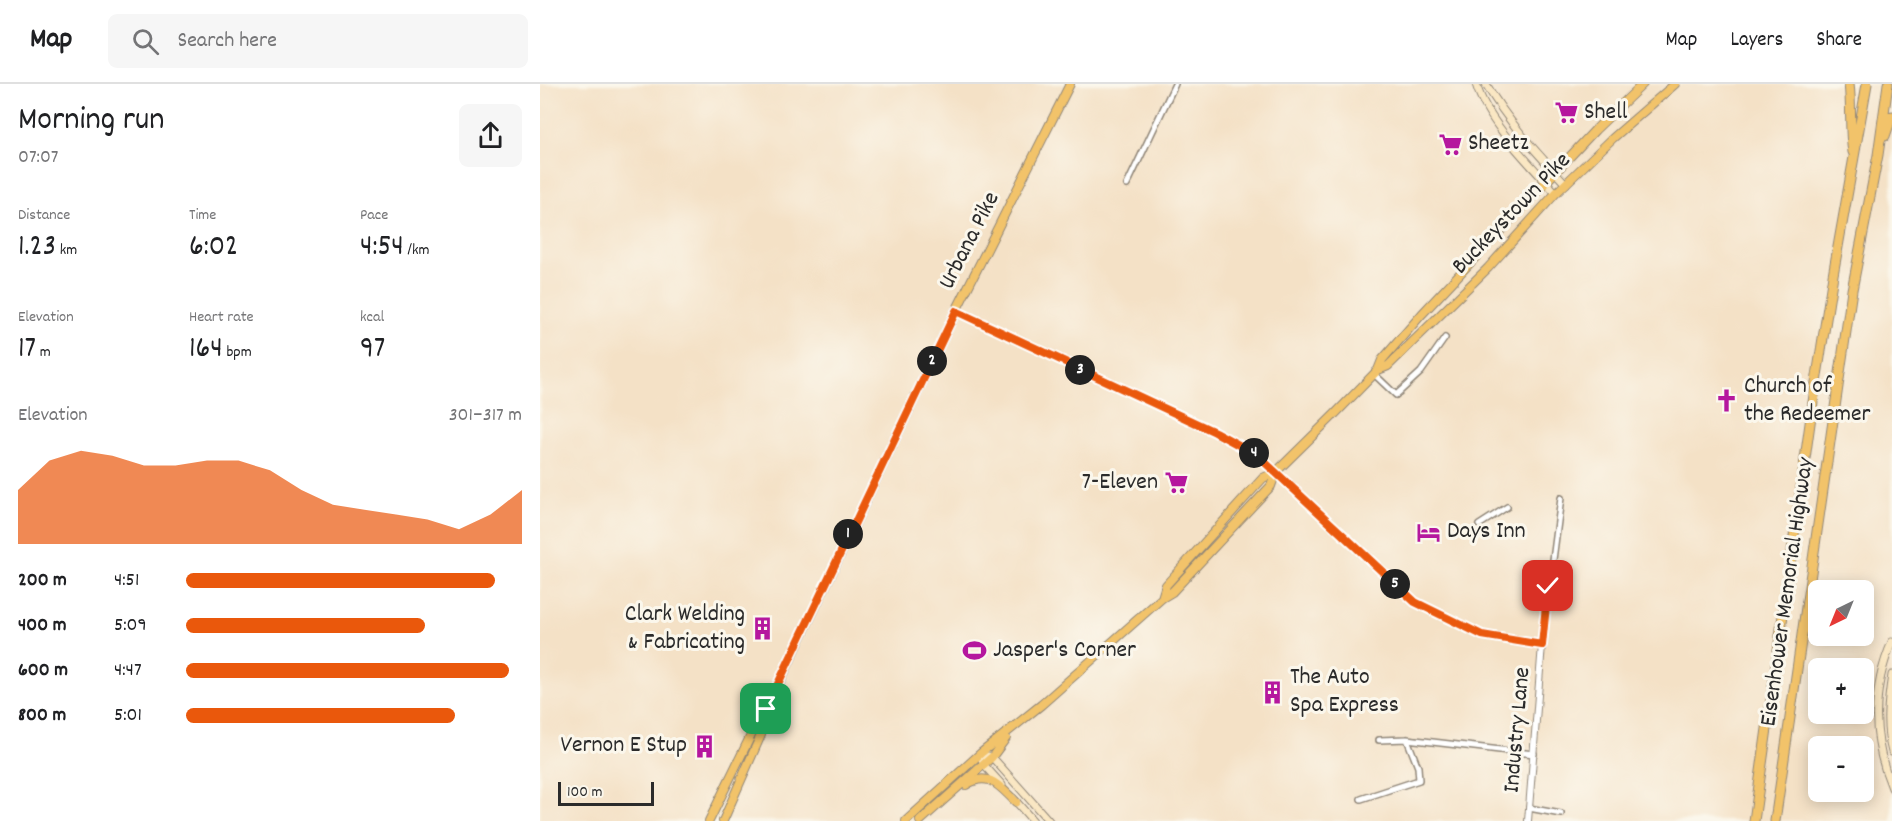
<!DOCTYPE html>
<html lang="en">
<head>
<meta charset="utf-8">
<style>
  body { margin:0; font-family:Dekko,sans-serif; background:#f6f6f6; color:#202124; height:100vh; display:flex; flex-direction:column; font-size:22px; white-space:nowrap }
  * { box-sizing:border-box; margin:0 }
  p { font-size:20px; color:#757577 }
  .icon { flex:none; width:33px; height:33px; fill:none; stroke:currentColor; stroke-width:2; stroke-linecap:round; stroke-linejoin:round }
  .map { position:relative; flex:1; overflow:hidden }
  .drawer { display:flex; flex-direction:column; background:#fff; width:540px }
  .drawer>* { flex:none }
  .needle { width:39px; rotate:223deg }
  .fabs { position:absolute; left:1268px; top:496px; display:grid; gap:12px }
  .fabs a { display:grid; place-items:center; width:66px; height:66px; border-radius:9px; background:#fff; box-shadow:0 3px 15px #0003; font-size:30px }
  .scale { position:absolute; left:18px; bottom:15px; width:96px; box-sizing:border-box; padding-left:6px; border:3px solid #2b2b2b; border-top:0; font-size:16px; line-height:21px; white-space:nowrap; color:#2b2b2b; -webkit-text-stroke:4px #fbf7ec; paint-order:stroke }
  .pin { position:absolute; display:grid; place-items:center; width:51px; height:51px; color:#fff; margin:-26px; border-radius:12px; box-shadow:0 3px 9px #0006 }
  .km { position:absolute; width:30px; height:30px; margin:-15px; border-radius:50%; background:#222; color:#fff; font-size:16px; line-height:30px; text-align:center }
  .round { display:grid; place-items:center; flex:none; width:63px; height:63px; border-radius:9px; background:#f6f6f6 }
  .headline { display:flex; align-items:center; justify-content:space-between; height:102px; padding:0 18px }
  h1 { font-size:33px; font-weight:600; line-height:45px }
  .stats { display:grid; grid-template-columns:repeat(3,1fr); gap:9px; height:102px; padding:6px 18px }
  .stats div { display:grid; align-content:center }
  .stats b { font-size:30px; font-weight:600 }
  .stats small { font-size:16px; font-weight:400 }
  .stats p { font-size:16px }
  .chart { height:168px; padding:12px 18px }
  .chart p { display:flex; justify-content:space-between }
  .chart svg { width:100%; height:108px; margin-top:6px; fill:#ea580c; opacity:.7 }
  ul { padding:0 18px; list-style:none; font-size:20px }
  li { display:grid; grid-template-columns:96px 72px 1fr; align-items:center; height:45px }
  li i { height:15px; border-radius:8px; background:#ea580c }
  header { display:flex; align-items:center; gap:36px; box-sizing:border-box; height:84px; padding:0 30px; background:#fff; border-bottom:2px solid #e0e0e0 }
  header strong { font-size:28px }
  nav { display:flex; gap:33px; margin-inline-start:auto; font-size:21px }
  .search { width:420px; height:54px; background:#f6f6f6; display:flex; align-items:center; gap:15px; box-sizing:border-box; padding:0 21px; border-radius:9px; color:#757577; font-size:22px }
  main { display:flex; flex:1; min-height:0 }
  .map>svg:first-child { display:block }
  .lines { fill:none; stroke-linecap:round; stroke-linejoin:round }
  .minor-casing { stroke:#908678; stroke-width:8 }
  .tertiary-casing { stroke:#908678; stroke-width:8 }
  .secondary-casing { stroke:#908678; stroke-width:9 }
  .primary-casing { stroke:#908678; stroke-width:10 }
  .motorway-casing { stroke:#908678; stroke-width:11 }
  .minor { stroke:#fff; stroke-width:5 }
  .tertiary { stroke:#fff; stroke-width:6 }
  .secondary { stroke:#fae7c3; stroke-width:7 }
  .primary { stroke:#f2c36a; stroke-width:8 }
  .motorway { stroke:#f2c36a; stroke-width:9 }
  .route-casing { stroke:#fff; stroke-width:12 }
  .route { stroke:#ea580c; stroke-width:8 }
  .labels { text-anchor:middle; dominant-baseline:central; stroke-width:6; stroke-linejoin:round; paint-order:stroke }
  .poi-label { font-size:24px; fill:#2b2b2b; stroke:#fbf7ec; text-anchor:start }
  .street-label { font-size:24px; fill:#2b2b2b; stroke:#fbf7ec }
</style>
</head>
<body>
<header>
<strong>Map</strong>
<div class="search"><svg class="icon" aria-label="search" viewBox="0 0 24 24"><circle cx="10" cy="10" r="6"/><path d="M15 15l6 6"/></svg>Search here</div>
<nav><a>Map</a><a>Layers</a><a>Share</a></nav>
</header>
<main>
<section class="drawer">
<div class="headline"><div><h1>Morning run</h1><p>07:07</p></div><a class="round"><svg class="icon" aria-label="share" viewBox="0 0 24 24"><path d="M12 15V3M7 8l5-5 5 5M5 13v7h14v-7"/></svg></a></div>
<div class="stats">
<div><p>Distance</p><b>1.23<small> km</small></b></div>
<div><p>Time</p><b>6:02</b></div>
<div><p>Pace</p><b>4:54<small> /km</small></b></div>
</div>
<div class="stats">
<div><p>Elevation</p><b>17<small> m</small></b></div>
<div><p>Heart rate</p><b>164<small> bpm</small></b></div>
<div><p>kcal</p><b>97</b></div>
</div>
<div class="chart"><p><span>Elevation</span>301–317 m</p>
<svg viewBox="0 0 160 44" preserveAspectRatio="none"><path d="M0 44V22L10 10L20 6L30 8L40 12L50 12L60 10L70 10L80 14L90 22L100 28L110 30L120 32L130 34L140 38L150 32L160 22V44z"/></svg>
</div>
<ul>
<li><b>200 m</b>4:51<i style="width:92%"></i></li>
<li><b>400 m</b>5:09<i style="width:71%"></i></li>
<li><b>600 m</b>4:47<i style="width:96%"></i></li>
<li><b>800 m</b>5:01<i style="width:80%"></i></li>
</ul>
</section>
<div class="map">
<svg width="1352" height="737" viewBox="0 0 1352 737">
  <rect width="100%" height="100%" fill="#fbf7ec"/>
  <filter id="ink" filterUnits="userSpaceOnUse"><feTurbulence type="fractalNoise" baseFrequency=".0167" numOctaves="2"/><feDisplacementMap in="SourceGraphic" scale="12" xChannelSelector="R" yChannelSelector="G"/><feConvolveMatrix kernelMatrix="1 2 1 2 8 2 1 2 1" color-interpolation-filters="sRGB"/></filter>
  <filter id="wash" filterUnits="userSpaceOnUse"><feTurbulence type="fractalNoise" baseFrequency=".008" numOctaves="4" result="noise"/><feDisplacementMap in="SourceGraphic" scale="24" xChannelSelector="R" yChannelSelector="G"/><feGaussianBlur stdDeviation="1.35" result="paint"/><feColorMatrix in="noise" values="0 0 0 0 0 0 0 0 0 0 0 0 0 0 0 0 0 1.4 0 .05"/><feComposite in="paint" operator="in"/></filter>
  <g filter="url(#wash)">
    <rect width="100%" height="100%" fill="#f4e1c6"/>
  </g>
  <g filter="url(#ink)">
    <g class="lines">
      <defs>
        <path id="minor" d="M587 101 635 0
          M834 290 856 311 881 288 905 254
          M939 441 967 423
          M1002 561 1021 414
          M839 656 867 655 994 670
          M821 715 879 696 878 683 867 655
          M989 724 1021 730"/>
        <path id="tertiary" d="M416 227 675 348 717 371 875 518 942 551 1002 561 988 737"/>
        <path id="secondary" d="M936 0C947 38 989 79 1016 109
          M946 0C967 37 997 69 1026 100
          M1352 558C1331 606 1332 657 1352 704
          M1352 591C1348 617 1345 643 1352 668
          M441 669 443 680 462 701
          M448 672 452 673 509 737
          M473 714 493 737"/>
        <path id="primary" d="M838 286 848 282 948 184 1016 109 1073 54 1135 0
          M622 514 626 501 723 394 736 388 795 330 838 286 842 276 882 230 1055 46 1103 0
          M426 701C449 686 460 703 476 718
          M169 737 215 643 227 625 416 227 530 0
          M183 737 221 651 225 632
          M366 737 441 669 501 621 622 514 632 508 731 402 736 388
          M380 737 452 673 466 654"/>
        <path id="motorway" d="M1309 0C1312 23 1309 46 1313 68
          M1345 52 1352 32
          M1214 737 1274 311 1293 191 1327 0
          M1235 737 1312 206 1338 71 1348 0"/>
      </defs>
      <use href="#minor" class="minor-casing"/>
      <use href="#tertiary" class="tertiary-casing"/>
      <use href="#secondary" class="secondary-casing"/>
      <use href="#primary" class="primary-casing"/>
      <use href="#motorway" class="motorway-casing"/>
      <use href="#minor" class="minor"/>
      <use href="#tertiary" class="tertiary"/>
      <use href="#secondary" class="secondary"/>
      <use href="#primary" class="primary"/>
      <use href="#motorway" class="motorway"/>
    </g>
  </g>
  <g class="lines" filter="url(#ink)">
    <defs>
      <path id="route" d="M226 625 416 227 675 348 717 371 875 518 942 551 1002 561 1008 502"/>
    </defs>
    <use href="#route" class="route-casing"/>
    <use href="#route" class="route"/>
  </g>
  <defs>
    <symbol id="supermarket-bare" viewBox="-9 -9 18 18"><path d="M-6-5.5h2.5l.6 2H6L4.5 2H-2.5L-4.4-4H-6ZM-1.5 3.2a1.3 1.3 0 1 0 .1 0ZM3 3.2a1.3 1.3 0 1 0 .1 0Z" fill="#b5179e" stroke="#fbf7ec" stroke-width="2.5" paint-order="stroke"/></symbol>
    <symbol id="church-bare" viewBox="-9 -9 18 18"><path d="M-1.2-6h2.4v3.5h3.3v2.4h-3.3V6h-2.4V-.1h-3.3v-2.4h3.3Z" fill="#b5179e" stroke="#fbf7ec" stroke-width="2.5" paint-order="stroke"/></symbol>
    <symbol id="hotel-bare" viewBox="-9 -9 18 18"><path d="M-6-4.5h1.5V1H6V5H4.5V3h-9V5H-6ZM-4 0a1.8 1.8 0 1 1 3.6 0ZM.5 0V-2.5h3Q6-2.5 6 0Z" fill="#b5179e" stroke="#fbf7ec" stroke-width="2.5" paint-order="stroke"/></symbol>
    <symbol id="building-bare" viewBox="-9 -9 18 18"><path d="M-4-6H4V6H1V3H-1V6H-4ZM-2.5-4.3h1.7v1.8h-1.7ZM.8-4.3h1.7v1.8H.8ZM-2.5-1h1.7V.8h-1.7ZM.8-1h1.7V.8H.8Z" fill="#b5179e" stroke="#fbf7ec" stroke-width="2.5" paint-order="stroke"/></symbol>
    <symbol id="stadium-bare" viewBox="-9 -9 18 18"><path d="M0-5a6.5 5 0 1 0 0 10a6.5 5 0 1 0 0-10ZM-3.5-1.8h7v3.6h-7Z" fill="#b5179e" stroke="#fbf7ec" stroke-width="2.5" paint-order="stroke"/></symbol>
  </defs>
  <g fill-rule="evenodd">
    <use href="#supermarket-bare" x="1010" y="12" width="33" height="33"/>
    <use href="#supermarket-bare" x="894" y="44" width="33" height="33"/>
    <use href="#church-bare" x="1170" y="300" width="33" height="33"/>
    <use href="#supermarket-bare" x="620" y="382" width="33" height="33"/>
    <use href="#hotel-bare" x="872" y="432" width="33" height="33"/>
    <use href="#building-bare" x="206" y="528" width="33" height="33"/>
    <use href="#stadium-bare" x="418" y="550" width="33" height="33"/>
    <use href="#building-bare" x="716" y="592" width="33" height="33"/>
    <use href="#building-bare" x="148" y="646" width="33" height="33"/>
  </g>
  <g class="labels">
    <g class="poi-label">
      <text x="1044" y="29">Shell</text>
      <text x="928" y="60">Sheetz</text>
      <text x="1204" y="303">Church of<tspan x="1204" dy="28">the Redeemer</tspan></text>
      <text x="618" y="399" text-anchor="end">7-Eleven</text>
      <text x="907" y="448">Days Inn</text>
      <text x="205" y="531" text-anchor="end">Clark Welding<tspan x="205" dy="28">&amp; Fabricating</tspan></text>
      <text x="453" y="567">Jasper's Corner</text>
      <text x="750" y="594">The Auto<tspan x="750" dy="28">Spa Express</tspan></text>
      <text x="147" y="662" text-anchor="end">Vernon E Stup</text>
    </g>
    <g class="street-label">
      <text transform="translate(972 130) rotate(-46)">Buckeystown Pike</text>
      <text transform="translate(430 157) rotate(-63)">Urbana Pike</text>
      <text transform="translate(1248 508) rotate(-82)">Eisenhower Memorial Highway</text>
      <text transform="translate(978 646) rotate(-85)">Industry Lane</text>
    </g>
  </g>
</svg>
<div class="fabs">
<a><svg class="needle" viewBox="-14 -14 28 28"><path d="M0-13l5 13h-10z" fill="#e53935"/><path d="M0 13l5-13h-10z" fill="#757577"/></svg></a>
<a>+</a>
<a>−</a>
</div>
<div class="scale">100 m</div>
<div class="pin" style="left:226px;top:625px;background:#1e9e55"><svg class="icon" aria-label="arrive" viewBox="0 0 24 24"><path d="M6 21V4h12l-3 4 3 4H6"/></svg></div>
<div class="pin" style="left:1008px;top:502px;background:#d93025"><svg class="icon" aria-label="check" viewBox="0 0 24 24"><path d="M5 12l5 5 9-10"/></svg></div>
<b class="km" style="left:308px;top:450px">1</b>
<b class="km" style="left:392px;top:277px">2</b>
<b class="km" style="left:540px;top:286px">3</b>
<b class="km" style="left:714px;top:369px">4</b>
<b class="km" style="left:855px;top:500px">5</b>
</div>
</main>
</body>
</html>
